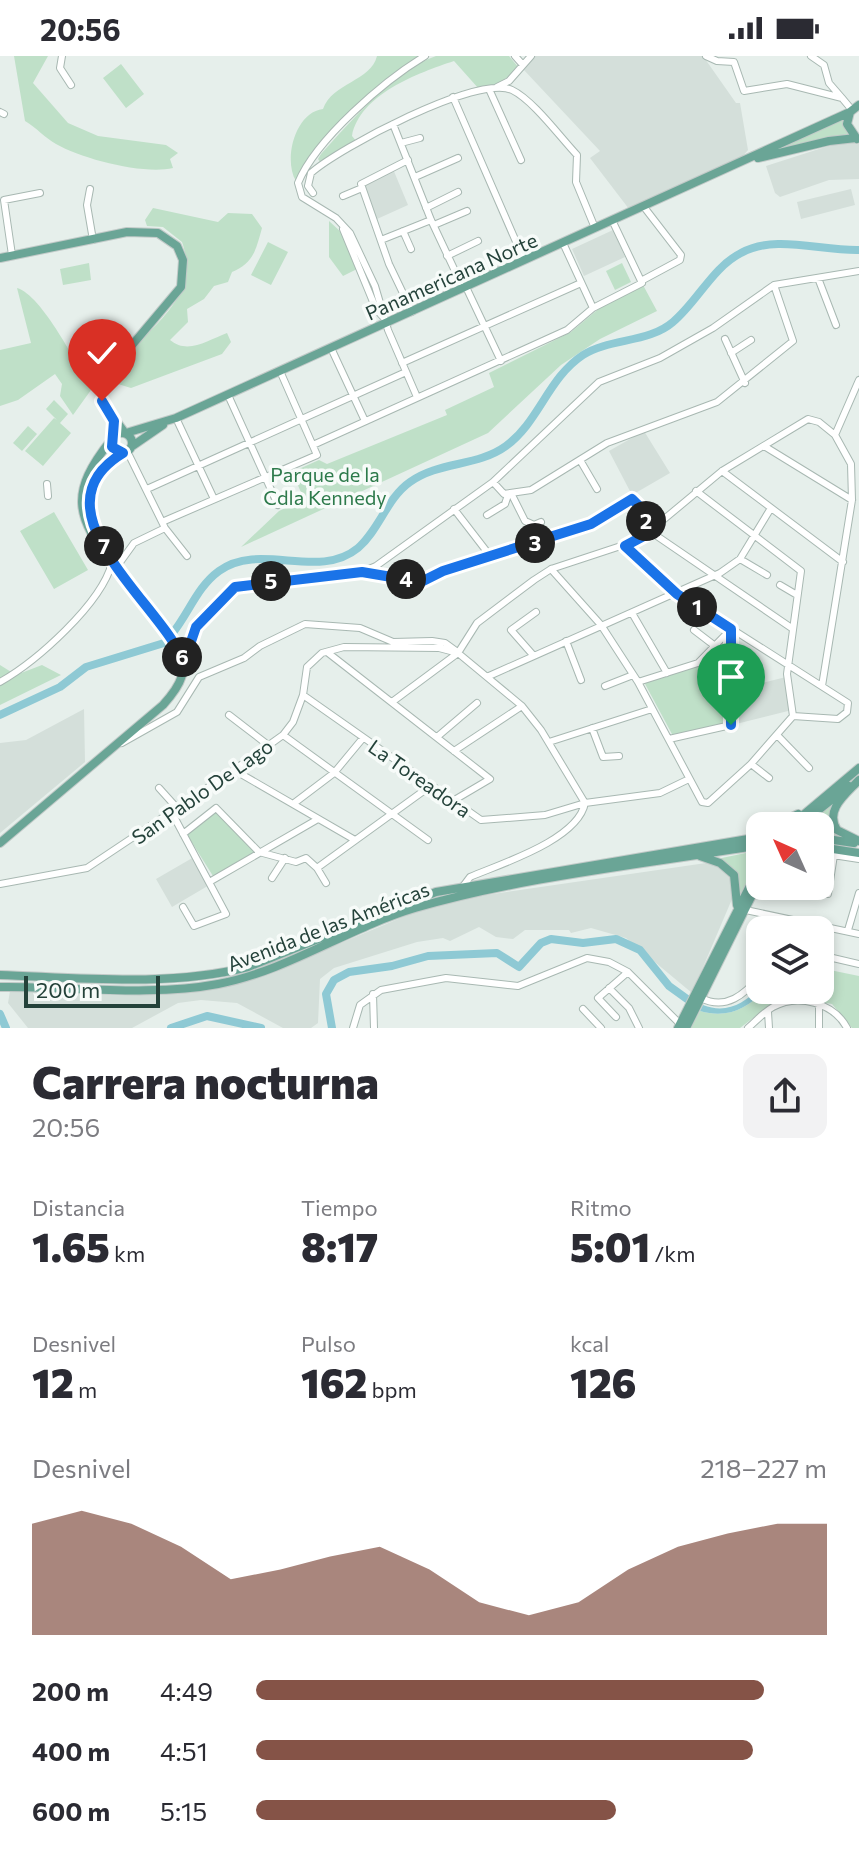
<!DOCTYPE html>
<html lang="es">
<head>
<meta charset="utf-8">
<style>
  body { margin:0; font-family:Commissioner,sans-serif; background:#f2f2f3; color:#2b2b33; height:100vh; display:flex; flex-direction:column; font-size:30px; white-space:nowrap }
  * { box-sizing:border-box; margin:0 }
  p { font-size:26px; color:#7c7c81 }
  .icon { flex:none; width:44px; height:44px; fill:none; stroke:currentColor; stroke-width:2; stroke-linecap:round; stroke-linejoin:round }
  .map { position:relative; height:972px; overflow:hidden }
  .drawer { display:flex; flex-direction:column; background:#fff; flex:1 }
  .drawer>* { flex:none }
  .needle { width:52px; rotate:315deg }
  .buttons { position:absolute; left:746px; top:756px; display:grid; gap:16px }
  .buttons a { display:grid; place-items:center; width:88px; height:88px; border-radius:16px; background:#fff; box-shadow:0 4px 12px #0003; font-size:40px }
  .scale { position:absolute; left:24px; bottom:20px; width:136px; box-sizing:border-box; padding-left:8px; border:4px solid #24423a; border-top:0; font-size:22px; line-height:28px; white-space:nowrap; color:#24423a; -webkit-text-stroke:6px #f7fbf9; paint-order:stroke }
  .pin { position:absolute; display:grid; place-items:center; width:68px; height:68px; color:#fff; margin:-82px -34px; border-radius:50% 50% 50% 0; rotate:-45deg; box-shadow:0 0 8px #0007 }
  .pin .icon { rotate:45deg }
  .km { position:absolute; width:40px; height:40px; margin:-20px; border-radius:50%; background:#222; color:#fff; font-size:22px; line-height:40px; text-align:center }
  .round { display:grid; place-items:center; flex:none; width:84px; height:84px; border-radius:16px; background:#f2f2f3 }
  .overview { display:flex; align-items:center; justify-content:space-between; height:136px; padding:0 32px }
  h1 { font-size:44px; font-weight:800; line-height:60px }
  .stats { display:grid; grid-template-columns:repeat(3,1fr); gap:12px; height:136px; padding:8px 32px }
  .stats div { display:grid; align-content:center }
  .stats b { font-size:40px; font-weight:800 }
  .stats small { font-size:22px; font-weight:400 }
  .stats p { font-size:22px }
  .chart { height:224px; padding:16px 32px }
  .chart p { display:flex; justify-content:space-between }
  .chart svg { width:100%; height:144px; margin-top:8px; fill:#855347; opacity:.7 }
  ul { padding:0 32px; list-style:none; font-size:26px }
  li { display:grid; grid-template-columns:128px 96px 1fr; align-items:center; height:60px }
  li i { height:20px; border-radius:10px; background:#855347 }
  .status { display:flex; justify-content:space-between; align-items:center; height:56px; padding:0 40px; background:#fff; direction:ltr }
  .status svg { height:22px; fill:currentColor }
  .map>svg:first-child { display:block }
  .built { fill:#d4dfda }
  .green { fill:#bfe0c8 }
  .water { fill:#8ec9d4 }
  .lines { fill:none; stroke-linecap:round; stroke-linejoin:round }
  .river { stroke:#8ec9d4; stroke-width:8 }
  .minor-casing { stroke:#a8b8b2; stroke-width:8 }
  .major-casing { stroke:#c2cac8; stroke-width:10 }
  .minor { stroke:#fff; stroke-width:6 }
  .major { stroke:#6aa596; stroke-width:8 }
  .route-casing { stroke:#fff; stroke-width:16 }
  .route { stroke:#1a73e8; stroke-width:10 }
  .labels { text-anchor:middle; dominant-baseline:central; stroke-width:7; stroke-linejoin:round; paint-order:stroke }
  .street-label { font-size:20px; fill:#24423a; stroke:#f7fbf9 }
  .park-label { font-size:20px; fill:#2d7a4b; stroke:#f7fbf9 }
</style>
</head>
<body>
<div class="status"><b>20:56</b><svg viewBox="0 0 49 12"><path d="M0 12V9h3v3zM5 12V6h3v6zM10 12V3h3v9zM15 12V0h3v12zM26 1h20v11H26zM47 4h2v5h-2z"/></svg></div>
<div class="map">
<svg width="859" height="972" viewBox="0 0 859 972">
  <rect width="100%" height="100%" fill="#e6efeb"/>
  <path class="built" d="M535 0H703L736 47H740L748 94 742 101 629 153 590 102 600 95 523 13Z
    M847 84 859 88V123L829 124 780 141 775 137 766 110Z
    M393 113 408 149 377 163 364 128Z
    M851 133 855 149 801 163 797 146Z
    M613 174 625 201 584 220 572 193Z
    M644 375 670 417 632 439 609 395Z
    M786 621 792 654 736 668 735 634Z
    M84 653 85 706 0 777V687L26 684Z
    M194 801 211 828 172 851 156 823Z
    M706 807 716 808 730 819 735 836 692 937 626 882 591 872 571 877 569 874H525L513 883 496 881 479 871 450 885 443 882 417 886 334 912 320 923 318 967 311 972H283L237 947 201 944 178 947 132 972H28L8 947 10 935 169 938 221 932 250 925 415 856 459 843Z"/>
  <path class="green" d="M14 0H48L33 27 68 67 98 80 166 89 178 97 170 103 173 112C144 119 82 103 56 88 45 82 37 72 25 65Z
    M377 0H420L334 75 296 125C283 104 295 56 323 53 332 27 371 25 377 0Z
    M436 0H509L519 12 500 27 479 33 454 5C418 17 360 38 352 80L357 86 321 107 318 103 321 98C349 67 396 13 436 0Z
    M121 8 144 38 126 52 103 22Z
    M843 61 848 78 774 95Z
    M153 152 218 166 228 157 252 158 262 172C256 193 254 207 232 216L228 226 214 230 204 243 187 253 188 266 170 284C188 299 208 284 227 277L231 286 222 298 131 332 118 328 105 333C125 279 206 254 182 186L163 171 147 170 145 164Z
    M329 165 342 177 357 213 343 220 329 201Z
    M268 186 288 196 271 229 251 219Z
    M89 207 91 224 63 229 60 213Z
    M622 207 631 226 615 234 606 215Z
    M643 229 657 255 600 283 561 309 488 377 241 491 279 455 304 443 292 416 319 404 327 408 447 359 445 354 494 331 489 317 571 276 602 250Z
    M17 232C42 239 78 310 91 334L73 359 60 340 62 328 55 318 18 344 0 350V294L31 287Z
    M54 344 68 358 60 367 71 377 43 410 25 395 54 362 57 364 46 353Z
    M28 370 37 378 22 395 13 387Z
    M54 456 88 514 54 533 20 475Z
    M726 585 729 612 724 617V644H729V666L673 680 644 626 699 609Z
    M0 609 16 619 42 609 61 619 0 649Z
    M837 744C828 759 828 768 838 782L820 779V770H806Z
    M216 752 255 796 213 820 186 777Z
    M760 794V801L741 837 735 814 717 803Z
    M820 912 859 920V972H852L832 948 803 943 774 946 740 972H691L700 955C727 963 747 953 765 934H820Z"/>
  <path class="water" d="M760 931 765 934C747 953 727 963 700 955L703 949C726 958 744 948 760 931Z"/>
  <g class="lines">
    <path class="river" d="M172 578C189 557 197 531 219 515 260 485 318 525 358 492 379 474 387 442 410 426 439 405 477 411 506 390 539 366 548 322 583 299 610 282 649 287 673 266 697 246 713 211 741 197 775 178 820 195 859 194
      M0 659 60 631 86 611 164 587
      M0 958 6 972
      M171 972 207 960 261 972
      M332 972 326 938 334 924 349 916 392 910 428 900 497 897 519 911 541 887 551 883 583 887 616 883 640 894 669 930 694 948"/>
    <defs>
      <path id="minor" d="M62 0 60 12 71 29
        M515 0 523 9
        M706 0 717 5 734 6 744 35 787 28 842 42 852 54
        M811 0 824 9 829 27 842 42
        M497 31 509 25 531 0
        M489 33 521 104
        M453 41 524 204
        M0 56 4 58
        M393 68 431 164 463 232
        M401 87 420 82
        M408 104 361 128 389 208 412 256
        M415 121 458 102
        M90 133 87 149 93 184
        M313 137 308 130 311 117C339 92 478 18 512 34 533 44 560 81 577 99L576 126 595 172
        M343 140 362 132
        M426 152 458 136
        M434 169 467 155
        M343 173 376 253 384 262
        M403 175 411 193
        M381 184 431 164
        M563 187 593 252
        M12 199 4 144 40 137
        M447 200 478 185
        M818 222 836 269
        M641 225 680 204 681 199 644 151
        M466 231 501 305
        M725 283 745 327
        M331 292 365 365
        M731 297 751 284
        M402 307 581 227
        M228 339 278 449
        M417 341 388 274 375 230 350 177 336 162 302 141 298 127C316 83 385 24 425 0
        M176 362 214 443
        M835 379 859 324
        M313 389 567 274 593 252 642 227 612 164
        M764 390 852 444
        M127 395 165 472 187 500
        M580 404 597 433
        M722 415 843 506
        M493 426 504 438 531 434 607 387 717 346 793 285 774 229
        M47 428 48 440
        M147 433 406 316
        M512 439 525 465 534 469 541 466
        M454 453 491 501
        M487 459 505 448 508 439
        M162 466 317 399 280 315
        M625 490 677 538 848 647 847 656 838 663 793 660
        M740 503 767 519
        M116 512 134 487 165 472
        M551 513 601 569 638 626 702 746 708 747 751 708 793 660 787 618 801 515 696 435
        M362 516 421 526 443 515 591 468 632 443 641 452 651 476 793 573
        M780 529 797 539
        M632 557 667 617
        M694 574 715 590
        M566 585 581 624
        M327 596 490 723 451 746
        M533 599 511 574 536 556
        M184 605 196 571 235 531 362 516 376 510 493 426 599 326 660 302 713 272 774 229 859 215
        M489 620 720 517 740 503 771 452
        M0 626C37 605 101 548 112 507
        M638 626 698 607 731 573
        M605 630 633 619
        M303 639 481 764 545 759 585 747 660 737 689 723
        M392 646 458 597 477 567 534 524 551 513 639 484 722 415 808 363 819 366 835 379 851 408 852 444 822 630
        M229 659 268 689
        M592 672 603 701 619 700
        M283 679 428 784
        M778 680 809 712
        M437 681 477 647
        M669 683 731 669V573
        M549 686 652 653
        M122 687 177 656 199 621 244 602 260 590 305 568 360 572 393 586 432 585 445 587 456 595
        M454 695 522 650
        M751 708 769 722
        M234 714 355 784
        M159 732 177 752
        M293 748 334 717 363 682
        M172 757 226 858 194 870 183 851
        M183 778 216 752 259 796 296 806 306 802 317 812 429 731
        M820 797 859 803
        M317 812 326 827
        M272 822 285 802
        M211 825 318 763
        M0 828 87 812 234 714 283 679 293 666 303 639 307 611 322 597 344 591 439 592 458 597 522 650 541 674 585 747
        M461 833 470 821C500 808 578 784 585 747
        M828 838 834 799
        M741 853 859 878
        M848 874 859 837
        M820 899 859 908
        M609 932 629 952 639 972
        M373 938 374 972
        M701 942C726 955 745 938 760 920
        M583 953 601 972
        M768 956 769 972
        M616 961 598 942 628 916
        M353 972 360 949 381 934 446 922 518 930 587 902 609 906 628 916 682 970
        M748 972C756 965 764 956 773 951 798 937 834 947 847 972
        M819 972V947"/>
      <path id="major" d="M857 83 847 68 850 56 859 49
        M758 102 829 85 856 82
        M0 202 127 176 158 177 177 190 183 204 181 231 101 326 102 345 125 377
        M112 387a10 10 0 1 1 20 0a10 10 0 1 1-20 0Z
        M126 377 176 362 850 56
        M131 391 163 369
        M110 503C93 460 70 429 123 397
        M859 724C846 738 824 754 837 774L859 785
        M774 770 798 758
        M790 770 859 712
        M798 770 849 730
        M820 782 854 787
        M0 787 163 649C181 629 190 614 176 589 155 563 135 536 114 510 75 460 69 437 111 384
        M820 791 859 797
        M700 800 720 807 734 819 737 849
        M0 919C81 922 169 931 248 911L436 836 760 781
        M0 931C69 930 150 941 218 928 287 915 348 872 415 852 525 820 647 808 760 789
        M678 972 760 810
        M686 972 760 823"/>
    </defs>
    <use href="#minor" class="minor-casing"/>
    <use href="#major" class="major-casing"/>
    <use href="#minor" class="minor"/>
    <use href="#major" class="major"/>
  </g>
  <g class="lines">
    <defs>
      <path id="route" d="M102 345 114 365 112 391 123 397C29 454 162 549 184 606L196 571 235 531 362 516 421 526 443 515 591 468 632 443 641 452 651 476 625 490 677 538 731 573V669"/>
    </defs>
    <use href="#route" class="route-casing"/>
    <use href="#route" class="route"/>
  </g>
  <g class="labels">
    <g class="street-label">
      <text transform="translate(451 220) rotate(-24)">Panamericana Norte</text>
      <text transform="translate(420 722) rotate(35)">La Toreadora</text>
      <text transform="translate(202 735) rotate(-35)">San Pablo De Lago</text>
      <text transform="translate(328 870) rotate(-21)">Avenida de las Américas</text>
    </g>
    <g class="park-label">
      <text x="325" y="418">Parque de la<tspan x="325" dy="23">Cdla Kennedy</tspan></text>
    </g>
  </g>
</svg>
<div class="buttons">
<a><svg class="needle" viewBox="-14 -14 28 28"><path d="M0-13l5 13h-10z" fill="#e53935"/><path d="M0 13l5-13h-10z" fill="#7c7c81"/></svg></a>
<a><svg class="icon" aria-label="layers" viewBox="0 0 24 24"><path d="M12 4l9 5-9 5-9-5zM3 14l9 5 9-5"/></svg></a>
</div>
<div class="scale">200 m</div>
<div class="pin" style="left:731px;top:669px;background:#1e9e55"><svg class="icon" aria-label="arrive" viewBox="0 0 24 24"><path d="M6 21V4h12l-3 4 3 4H6"/></svg></div>
<div class="pin" style="left:102px;top:345px;background:#d93025"><svg class="icon" aria-label="check" viewBox="0 0 24 24"><path d="M5 12l5 5 9-10"/></svg></div>
<b class="km" style="left:697px;top:551px">1</b>
<b class="km" style="left:646px;top:465px">2</b>
<b class="km" style="left:535px;top:487px">3</b>
<b class="km" style="left:406px;top:523px">4</b>
<b class="km" style="left:271px;top:525px">5</b>
<b class="km" style="left:182px;top:601px">6</b>
<b class="km" style="left:104px;top:490px">7</b>
</div>
<section class="drawer">
<div class="overview"><div><h1>Carrera nocturna</h1><p>20:56</p></div><a class="round"><svg class="icon" aria-label="share" viewBox="0 0 24 24"><path d="M12 15V3M7 8l5-5 5 5M5 13v7h14v-7"/></svg></a></div>
<div class="stats">
<div><p>Distancia</p><b>1.65<small> km</small></b></div>
<div><p>Tiempo</p><b>8:17</b></div>
<div><p>Ritmo</p><b>5:01<small> /km</small></b></div>
</div>
<div class="stats">
<div><p>Desnivel</p><b>12<small> m</small></b></div>
<div><p>Pulso</p><b>162<small> bpm</small></b></div>
<div><p>kcal</p><b>126</b></div>
</div>
<div class="chart"><p><span>Desnivel</span>218–227 m</p>
<svg viewBox="0 0 160 44" preserveAspectRatio="none"><path d="M0 44V10L10 6L20 10L30 17L40 27L50 24L60 20L70 17L80 24L90 34L100 38L110 34L120 24L130 17L140 13L150 10L160 10V44z"/></svg>
</div>
<ul>
<li><b>200 m</b>4:49<i style="width:89%"></i></li>
<li><b>400 m</b>4:51<i style="width:87%"></i></li>
<li><b>600 m</b>5:15<i style="width:63%"></i></li>
</ul>
</section>
</body>
</html>
